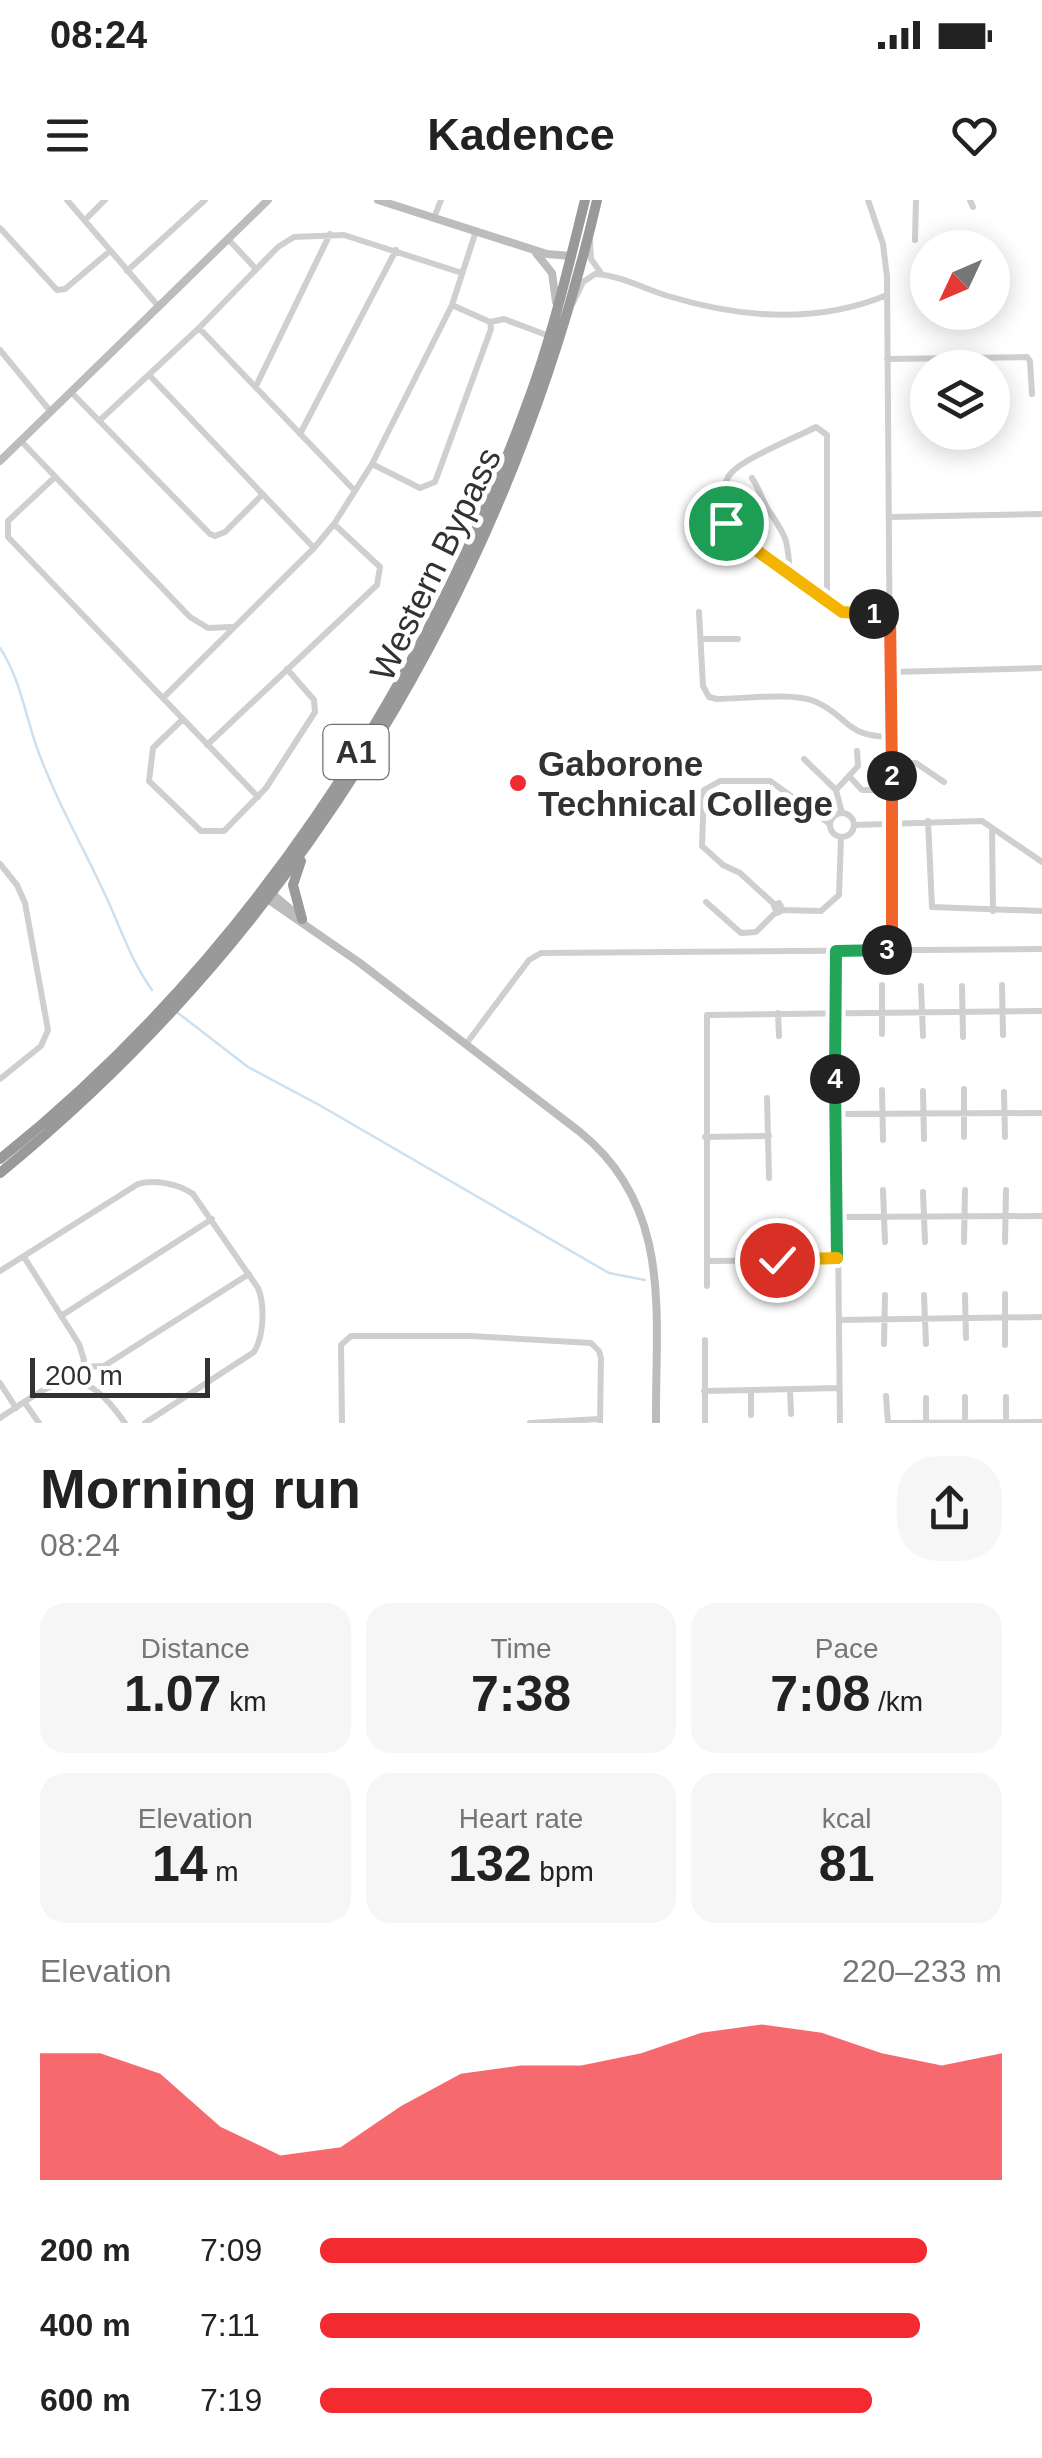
<!DOCTYPE html>
<html lang="en">
<head>
<meta charset="utf-8">
<style>
  body { margin:0; font-family:Arial,sans-serif; background:#f6f6f6; color:#222; height:100vh; display:flex; flex-direction:column; font-size:38px; white-space:nowrap }
  * { box-sizing:border-box; margin:0 }
  p { font-size:32px; color:#767676 }
  .icon { flex:none; width:55px; height:55px; fill:none; stroke:currentColor; stroke-width:2; stroke-linecap:round; stroke-linejoin:round }
  .map { position:relative; height:1223px; overflow:hidden }
  .side { display:flex; flex-direction:column; background:#fff; flex:1 }
  .side>* { flex:none }
  .needle { width:65px; rotate:226deg }
  .tools { position:absolute; left:910px; top:30px; display:grid; gap:20px }
  .tools a { display:grid; place-items:center; width:100px; height:100px; border-radius:50%; background:#fff; box-shadow:0 5px 25px #0003; font-size:50px }
  .scale { position:absolute; left:30px; bottom:25px; width:180px; box-sizing:border-box; padding-left:10px; border:5px solid #323232; border-top:0; font-size:28px; line-height:35px; white-space:nowrap; color:#323232; -webkit-text-stroke:8px #fff; paint-order:stroke }
  .pin { position:absolute; display:grid; place-items:center; width:85px; height:85px; color:#fff; margin:-42px; border:5px solid #fff; border-radius:50%; box-shadow:0 2px 10px #0007 }
  .km { position:absolute; width:50px; height:50px; margin:-25px; border-radius:50%; background:#222; color:#fff; font-size:28px; line-height:50px; text-align:center }
  .round { display:grid; place-items:center; flex:none; width:105px; height:105px; border-radius:40px; background:#f6f6f6 }
  .headline { display:flex; align-items:center; justify-content:space-between; height:170px; padding:0 40px }
  h1 { font-size:55px; font-weight:600; line-height:75px }
  .metrics { display:grid; grid-template-columns:repeat(3,1fr); gap:15px; height:170px; padding:10px 40px }
  .metrics div { display:grid; align-content:center; border-radius:25px; background:#f6f6f6; text-align:center }
  .metrics b { font-size:50px; font-weight:600 }
  .metrics small { font-size:28px; font-weight:400 }
  .metrics p { font-size:28px }
  .chart { height:280px; padding:20px 40px }
  .chart p { display:flex; justify-content:space-between }
  .chart svg { width:100%; height:180px; margin-top:10px; fill:#f32b31; opacity:.7 }
  ul { padding:0 40px; list-style:none; font-size:32px }
  li { display:grid; grid-template-columns:160px 120px 1fr; align-items:center; height:75px }
  li i { height:25px; border-radius:12px; background:#f32b31 }
  .status { display:flex; justify-content:space-between; align-items:center; height:70px; padding:0 50px; background:#fff; direction:ltr }
  .status svg { height:28px; fill:currentColor }
  header { display:flex; justify-content:space-between; align-items:center; height:130px; padding:0 40px; background:#fff; font-size:45px; font-weight:600 }
  .map>svg:first-child { display:block }
  .lines { fill:none; stroke-linecap:round; stroke-linejoin:round }
  .stream { stroke:#cce0f0; stroke-width:2.5 }
  .street { stroke:#cfcfcf; stroke-width:6 }
  .secondary { stroke:#bcbcbc; stroke-width:8 }
  .highway { stroke:#999; stroke-width:10 }
  .split-1-casing { stroke:#fff; stroke-width:20 }
  .split-2-casing { stroke:#fff; stroke-width:20 }
  .split-3-casing { stroke:#fff; stroke-width:20 }
  .split-4-casing { stroke:#fff; stroke-width:20 }
  .split-5-casing { stroke:#fff; stroke-width:20 }
  .split-6-casing { stroke:#fff; stroke-width:20 }
  .split-1 { stroke:#f5b400; stroke-width:12 }
  .split-2 { stroke:#f0652b; stroke-width:12 }
  .split-3 { stroke:#f0652b; stroke-width:12 }
  .split-4 { stroke:#22a559; stroke-width:12 }
  .split-5 { stroke:#22a559; stroke-width:12 }
  .split-6 { stroke:#f5b400; stroke-width:12 }
  .poi-dot { fill:#f32b31; stroke:#fff; stroke-width:4 }
  .labels { text-anchor:middle; dominant-baseline:central; stroke-width:10; stroke-linejoin:round; paint-order:stroke }
  .shield { fill:#fff; stroke:#707070; stroke-width:2.5 }
  .shield-label { font-size:32px; font-weight:bold; fill:#323232 }
  .street-label { font-size:35px; fill:#323232; stroke:#fff }
  .poi-label { font-size:35px; font-weight:bold; fill:#323232; stroke:#fff; text-anchor:start }
</style>
</head>
<body>
<div class="status"><b>08:24</b><svg viewBox="0 0 49 12"><path d="M0 12V9h3v3zM5 12V6h3v6zM10 12V3h3v9zM15 12V0h3v12zM26 1h20v11H26zM47 4h2v5h-2z"/></svg></div>
<header><svg class="icon" aria-label="menu" viewBox="0 0 24 24"><path d="M4 6h16M4 12h16M4 18h16"/></svg>Kadence<svg class="icon" aria-label="heart" viewBox="0 0 24 24"><path d="M12 20l-8-8c-3-5 5-10 8-4 3-6 11-1 8 4z"/></svg></header>
<div class="map">
<svg width="1042" height="1223" viewBox="0 0 1042 1223">
  <rect width="100%" height="100%" fill="#fff"/>
  <g class="lines">
    <path class="stream" d="M0 448C20 478 25 514 37 548 56 601 85 650 108 701 122 732 132 762 152 790
      M178 813 248 867 321 906 609 1073 645 1080"/>
    <path class="street" d="M67 0 159 107
      M868 0 883 44 887 77 892 750
      M970 0 973 7
      M434 18 441 0
      M85 20 105 0
      M0 28 57 90 65 89 110 51
      M229 40 256 69
      M590 40 591 59 601 73
      M915 40 916 0
      M127 71 205 0
      M573 103 583 82 595 74C619 75 645 89 668 96 740 118 817 124 887 95
      M490 122 504 119 549 136
      M199 128 355 291
      M0 150 51 212
      M887 159 1027 157 1030 161 1032 194
      M150 176 314 348
      M256 186 330 34
      M72 193 210 334 215 336 225 332 263 294
      M99 221 199 128 278 47 294 37 344 35 462 73
      M300 234 396 50
      M21 241 190 417 208 428 231 427
      M372 264 420 288 435 282 491 129 490 122 452 105
      M55 277 8 321V337L258 597
      M752 278C760 290 763 303 771 314 789 341 787 341 790 373
      M889 317 1042 314
      M827 400V235L816 227C795 238 747 257 732 272 719 284 724 318 731 333L842 411 890 413
      M699 412 703 486 709 497 717 499C742 499 791 492 814 501 850 516 842 536 891 537
      M701 439H738
      M892 472 1042 468
      M164 497 314 348 334 324 372 264 452 105 476 31
      M183 519 153 548 149 581 201 631H224L266 588 315 512 314 500 287 469
      M207 545 377 385 380 367 334 324
      M804 559 836 590 842 613
      M892 564 916 563 944 582
      M849 576 862 590H881
      M836 590 858 566 857 551
      M830 625a12 12 0 1 1 24 0a12 12 0 1 1-24 0Z
      M928 621 932 707 1042 711
      M854 625 982 621 1042 662
      M992 628 993 711
      M0 664 17 685 25 703 48 830 41 846 0 879
      M706 702 741 733 756 732 775 713
      M775 705 740 673 723 665 702 646 704 590 720 581H770L830 624
      M783 710 779 703 774 706 777 713 783 710 821 711 839 695 841 637
      M835 751 840 1223
      M882 785V834
      M1002 785 1003 835
      M921 786 923 836
      M962 786 963 837
      M778 813 779 836
      M466 844 529 760 541 753 1042 749
      M964 889V937
      M882 890 883 940
      M923 891 924 939
      M1004 892 1005 937
      M767 898 769 978
      M836 914 1042 913
      M705 937 769 936
      M883 990 885 1042
      M923 992 925 1042
      M837 1017 1042 1016
      M776 1029 777 1060
      M964 1042 965 990
      M1005 1042 1006 990
      M24 1057 79 1144 84 1160 80 1180
      M707 1061 837 1060
      M0 1071 138 984C154 979 179 984 193 994L258 1088C265 1105 264 1136 254 1152L145 1223
      M707 1086V815L1042 811
      M924 1095 926 1144
      M965 1095 966 1138
      M61 1116 212 1019
      M839 1120 1042 1117
      M705 1140V1223
      M884 1144 885 1095
      M1005 1145V1094
      M83 1167 104 1166 249 1074
      M0 1183 16 1208
      M790 1190 791 1214
      M704 1191 839 1188
      M751 1191V1215
      M886 1196 888 1223
      M965 1197V1222
      M1006 1197V1221
      M926 1198V1223
      M25 1203 39 1223
      M0 1218C57 1181 78 1156 125 1223
      M342 1223 341 1145 351 1136H470L591 1143 599 1151 601 1158 600 1223
      M530 1223 599 1219
      M888 1223 1042 1222"/>
    <path class="secondary" d="M378 0 547 54 571 56
      M536 53 552 73 556 102
      M0 261 268 0
      M268 690 303 720
      M263 696 360 763 580 932C674 1008 655 1115 656 1223"/>
    <path class="highway" d="M301 661 293 685 302 719
      M0 959C243 765 421 494 527 204 552 138 568 68 585 0
      M0 973C302 727 509 378 597 0"/>
  </g>
  <g class="lines">
    <defs>
      <path id="split-1" d="M726 323 731 332 842 412 874 414"/>
      <path id="split-2" d="M874 414H890L892 576"/>
      <path id="split-3" d="M887 750H892V576"/>
      <path id="split-4" d="M835 879 836 751 887 750"/>
      <path id="split-5" d="M835 879 837 1058"/>
      <path id="split-6" d="M777 1060 837 1058"/>
    </defs>
    <use href="#split-1" class="split-1-casing"/>
    <use href="#split-2" class="split-2-casing"/>
    <use href="#split-3" class="split-3-casing"/>
    <use href="#split-4" class="split-4-casing"/>
    <use href="#split-5" class="split-5-casing"/>
    <use href="#split-6" class="split-6-casing"/>
    <use href="#split-1" class="split-1"/>
    <use href="#split-2" class="split-2"/>
    <use href="#split-3" class="split-3"/>
    <use href="#split-4" class="split-4"/>
    <use href="#split-5" class="split-5"/>
    <use href="#split-6" class="split-6"/>
  </g>
  <circle class="poi-dot" cx="518" cy="583" r="10"/>
  <g class="labels">
    <rect class="shield" x="323.5" y="525" width="65" height="54" rx="8"/>
    <g class="shield-label">
      <text x="356" y="552">A1</text>
    </g>
    <g class="street-label">
      <text transform="translate(435 364) rotate(-64)">Western Bypass</text>
    </g>
    <g class="poi-label">
      <text x="538" y="563">Gaborone<tspan x="538" dy="40">Technical College</tspan></text>
    </g>
  </g>
</svg>
<div class="tools">
<a><svg class="needle" viewBox="-14 -14 28 28"><path d="M0-13l5 13h-10z" fill="#e53935"/><path d="M0 13l5-13h-10z" fill="#767676"/></svg></a>
<a><svg class="icon" aria-label="layers" viewBox="0 0 24 24"><path d="M12 4l9 5-9 5-9-5zM3 14l9 5 9-5"/></svg></a>
</div>
<div class="scale">200 m</div>
<div class="pin" style="left:726px;top:323px;background:#1e9e55"><svg class="icon" aria-label="arrive" viewBox="0 0 24 24"><path d="M6 21V4h12l-3 4 3 4H6"/></svg></div>
<div class="pin" style="left:777px;top:1060px;background:#d93025"><svg class="icon" aria-label="check" viewBox="0 0 24 24"><path d="M5 12l5 5 9-10"/></svg></div>
<b class="km" style="left:874px;top:414px">1</b>
<b class="km" style="left:892px;top:576px">2</b>
<b class="km" style="left:887px;top:750px">3</b>
<b class="km" style="left:835px;top:879px">4</b>
</div>
<section class="side">
<div class="headline"><div><h1>Morning run</h1><p>08:24</p></div><a class="round"><svg class="icon" aria-label="share" viewBox="0 0 24 24"><path d="M12 15V3M7 8l5-5 5 5M5 13v7h14v-7"/></svg></a></div>
<div class="metrics">
<div><p>Distance</p><b>1.07<small> km</small></b></div>
<div><p>Time</p><b>7:38</b></div>
<div><p>Pace</p><b>7:08<small> /km</small></b></div>
</div>
<div class="metrics">
<div><p>Elevation</p><b>14<small> m</small></b></div>
<div><p>Heart rate</p><b>132<small> bpm</small></b></div>
<div><p>kcal</p><b>81</b></div>
</div>
<div class="chart"><p><span>Elevation</span>220–233 m</p>
<svg viewBox="0 0 160 44" preserveAspectRatio="none"><path d="M0 44V13L10 13L20 18L30 31L40 38L50 36L60 26L70 18L80 16L90 16L100 13L110 8L120 6L130 8L140 13L150 16L160 13V44z"/></svg>
</div>
<ul>
<li><b>200 m</b>7:09<i style="width:89%"></i></li>
<li><b>400 m</b>7:11<i style="width:88%"></i></li>
<li><b>600 m</b>7:19<i style="width:81%"></i></li>
</ul>
</section>
</body>
</html>
